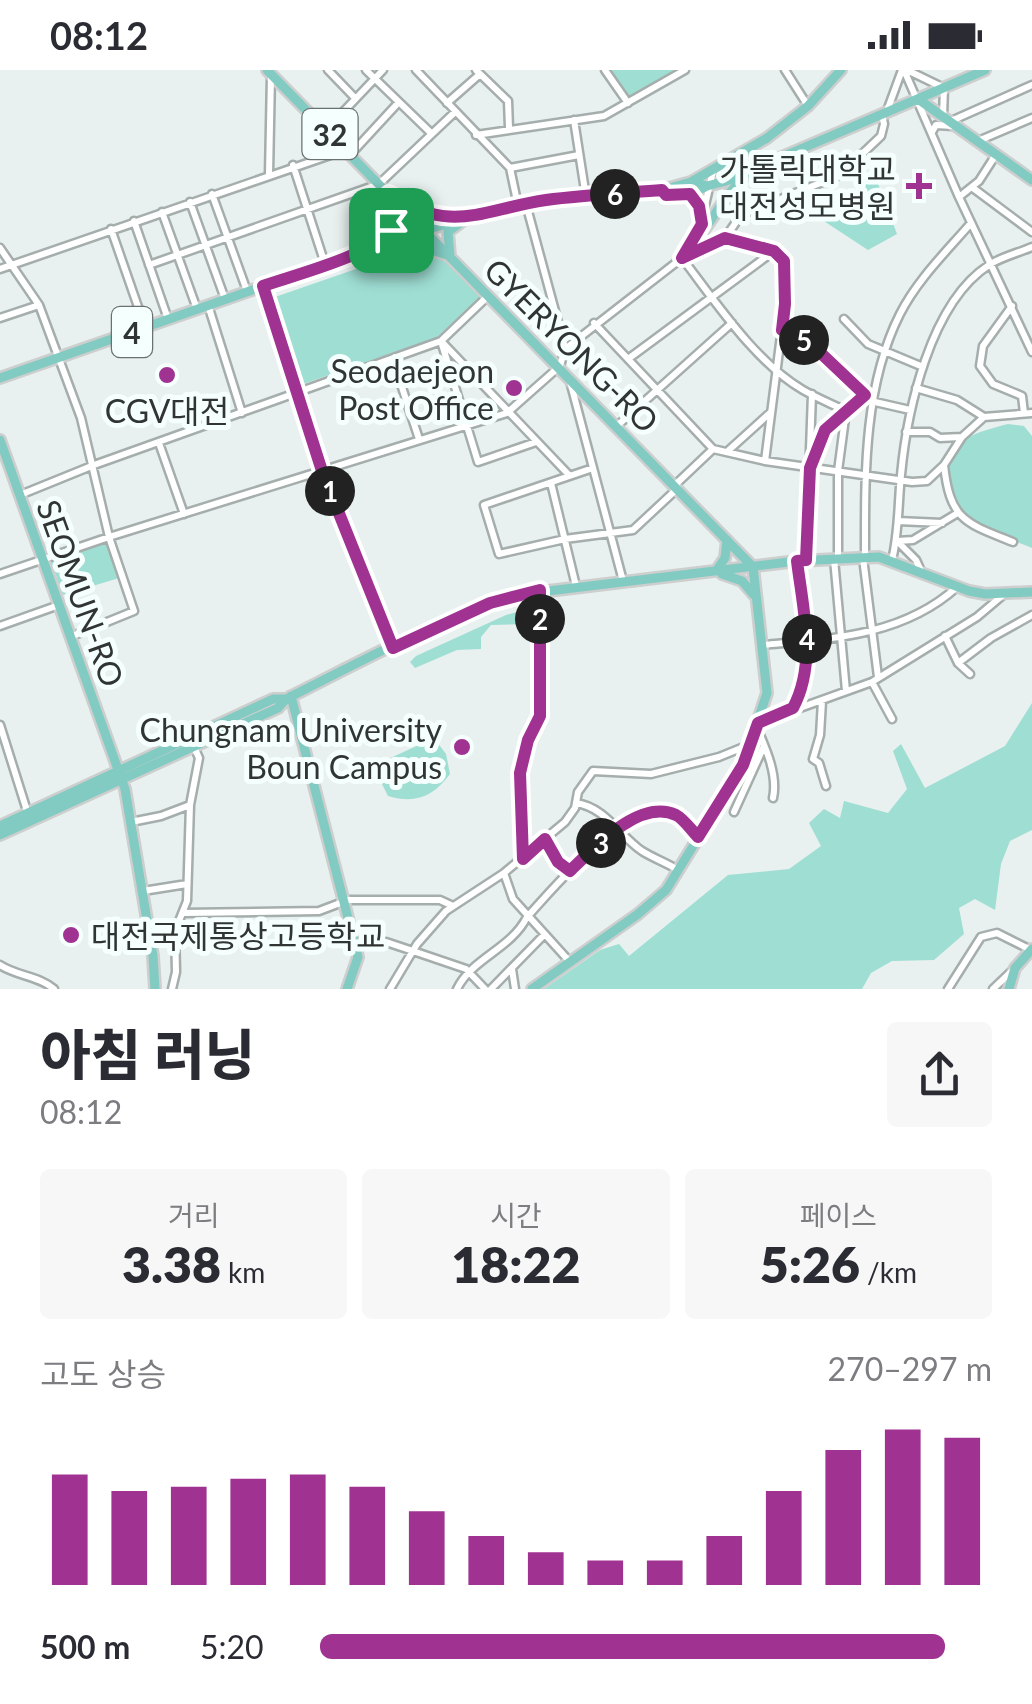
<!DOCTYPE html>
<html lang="ko">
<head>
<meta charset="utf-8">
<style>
  body { margin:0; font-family:Lato,"Noto Sans KR",sans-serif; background:#f7f7f7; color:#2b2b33; height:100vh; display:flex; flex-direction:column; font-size:38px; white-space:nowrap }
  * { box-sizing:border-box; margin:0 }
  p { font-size:32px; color:#7c7c81 }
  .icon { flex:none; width:55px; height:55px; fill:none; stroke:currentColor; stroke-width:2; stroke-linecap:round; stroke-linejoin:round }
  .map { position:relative; height:919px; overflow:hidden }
  .details { display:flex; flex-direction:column; background:#fff; flex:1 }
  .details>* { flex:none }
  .pin { position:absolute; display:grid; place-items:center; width:85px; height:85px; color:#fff; margin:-42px; border-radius:20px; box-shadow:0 5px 15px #0006 }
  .km { position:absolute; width:50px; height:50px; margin:-25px; border-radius:50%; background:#222; color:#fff; font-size:28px; line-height:50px; text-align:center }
  .round { display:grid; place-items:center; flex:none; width:105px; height:105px; border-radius:10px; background:#f7f7f7 }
  .headline { display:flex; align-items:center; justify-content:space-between; height:170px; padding:0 40px }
  h1 { font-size:55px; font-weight:800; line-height:75px }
  .metrics { display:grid; grid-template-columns:repeat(3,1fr); gap:15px; height:170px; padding:10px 40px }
  .metrics div { display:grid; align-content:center; border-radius:10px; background:#f7f7f7; text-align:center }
  .metrics b { font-size:50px; font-weight:800 }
  .metrics small { font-size:28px; font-weight:400 }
  .metrics p { font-size:28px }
  .chart { height:280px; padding:20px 40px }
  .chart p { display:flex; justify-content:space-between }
  .chart svg { width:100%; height:180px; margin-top:10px; stroke:#a03392; stroke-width:6 }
  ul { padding:0 40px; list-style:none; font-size:32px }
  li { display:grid; grid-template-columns:160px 120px 1fr; align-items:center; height:75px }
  li i { height:25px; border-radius:12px; background:#a03392 }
  .status { display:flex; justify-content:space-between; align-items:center; height:70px; padding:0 50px; background:#fff; direction:ltr }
  .status svg { height:28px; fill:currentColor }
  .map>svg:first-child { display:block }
  .green { fill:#9fded3 }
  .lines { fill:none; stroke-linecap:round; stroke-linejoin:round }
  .minor-casing { stroke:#a5aeac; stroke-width:11 }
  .major-casing { stroke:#cdcece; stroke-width:14 }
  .minor { stroke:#fff; stroke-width:6 }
  .major { stroke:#82cbc2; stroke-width:9 }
  .route-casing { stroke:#fff; stroke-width:20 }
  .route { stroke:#a03392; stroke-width:12 }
  .poi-dot { fill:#a03392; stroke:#f5fffd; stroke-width:4 }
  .labels { text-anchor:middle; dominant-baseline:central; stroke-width:10; stroke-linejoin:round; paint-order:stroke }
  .shield { fill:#f5fffd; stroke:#6b7170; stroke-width:2.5 }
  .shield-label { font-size:30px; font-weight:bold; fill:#303433 }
  .poi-label { font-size:32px; fill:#303433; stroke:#f5fffd; text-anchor:end }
  .street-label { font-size:32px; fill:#303433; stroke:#f5fffd }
</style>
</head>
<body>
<div class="status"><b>08:12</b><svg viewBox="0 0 49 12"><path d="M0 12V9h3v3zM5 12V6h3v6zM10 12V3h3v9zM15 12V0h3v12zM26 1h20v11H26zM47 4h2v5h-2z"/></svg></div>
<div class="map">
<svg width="1032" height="919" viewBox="0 0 1032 919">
  <rect width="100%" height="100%" fill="#e8f1f0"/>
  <path class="green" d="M610 0H677L635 27H629Z
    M868 108 877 111 897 164 868 180 807 140 842 126 848 131Z
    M405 182C449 184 452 198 481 227L436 268 303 314 275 227Z
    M1008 354 1024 356 1032 366V478C1007 468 981 460 961 441 953 434 950 424 949 413 943 370 974 363 1008 354Z
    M108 472 119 508 63 525 51 492Z
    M531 538V554L491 555 481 567V579L457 580 415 598 410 592 416 586 506 545Z
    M1032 633V760L1010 771 1001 794 995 840 975 829 959 838 964 864 934 890 892 891 871 903 862 919H544L600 880 619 874 629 886 728 805 789 799 821 776 809 753 824 739 840 748 844 731 888 743 907 719 893 681 901 674 925 718 1005 676Z
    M434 668 446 684 450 704C433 727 415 734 388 726L373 696Z"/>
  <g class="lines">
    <defs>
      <path id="minor" d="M328 0 355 28
        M366 0 432 64
        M416 0 510 98 518 136
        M476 0 508 31 509 58
        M605 0 628 33
        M785 0 808 36
        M904 0 959 127 1032 282
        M907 0 944 18 943 46
        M447 33 480 4
        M887 41 902 0
        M574 50 586 127
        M951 51 1032 15
        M326 60 383 0
        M932 62 936 55 953 56
        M476 65 604 46 685 0
        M978 71 1032 48
        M350 85 398 33
        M293 95 325 194
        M510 98 579 85
        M269 104 271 5
        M973 118 1032 162
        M212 124 247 221
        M690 124 699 137 701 149
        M959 127 979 111 995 86
        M190 132 225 229
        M526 134 565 278
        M162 142 197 239
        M134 151 168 249
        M111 159 145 257
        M699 161 713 101
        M725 168 774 181 783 191 785 234 765 391
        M0 178 39 235 81 348 109 467 134 541 70 567
        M149 195 379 114 455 42
        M0 199 345 80
        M208 235 242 343
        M1012 236 983 276 980 296 993 314 1022 326 1024 343
        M0 248 39 235
        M844 249 868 274 923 297
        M594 253 713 379 765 391 912 412 927 411 944 395
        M781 260 807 271 875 332 910 340
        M441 271 478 392 536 372
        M442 272 569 405
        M628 289 774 181
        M393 290 419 369
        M570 311 623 511
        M916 318 957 330 984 347 1032 343
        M984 347 962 367 944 395C950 450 965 453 1013 472
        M618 355 732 253
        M906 362H930L940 368 961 367
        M159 373 184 444
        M729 380 771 342
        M593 398 484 435 499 484 565 469 633 460 678 418
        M810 398 825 360 846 341C832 334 817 328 803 320 755 292 715 231 682 188L725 168 741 145 840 105 881 66 884 54 882 44
        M551 413 576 516
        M675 415 713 379
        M20 425 94 395 441 271 488 226
        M898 451 942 453
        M897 471 913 470 956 444
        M898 472 916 490 921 501
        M865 487C865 407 863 317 900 244 917 210 946 182 971 153
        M863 488 878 607
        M834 489 846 621
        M838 489V401L846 341 865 325
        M806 490 812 324
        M892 490C899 462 898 434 901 405 907 341 930 233 989 195 1001 187 1018 183 1032 177
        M0 504 109 467 507 343 560 296 565 279 682 188 694 172
        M0 556 59 535
        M945 566 958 593 970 604
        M762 575C831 569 903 566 957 517
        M958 593 991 568 1032 545
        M872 612 892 649
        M822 631 820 665 813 689 819 693 826 716
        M794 637C817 592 803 539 797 491
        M758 653 872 612 977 547 1003 525
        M0 655 28 744
        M757 658C766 679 778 705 773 728
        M576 733C605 737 620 766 642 781 653 788 667 793 678 800
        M734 742 764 676
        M131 752 161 746 190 735
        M545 769 558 792 570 801
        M523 788 520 703 528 670 540 646 541 520
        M504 803 513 829 570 892
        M143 821 187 814
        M184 843 319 841 348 830H440L453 836
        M356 877 386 872 413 881 466 899 485 919
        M0 895C17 906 39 906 54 919
        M512 899 515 919
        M172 919 176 902 175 861 187 831 190 735 199 688 194 677
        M390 919 417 874 446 841 504 803 565 752 575 738 578 722 593 701 651 704 719 687 751 674
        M457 919C472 888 511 879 527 847 555 817 630 724 676 745 684 749 691 760 698 767
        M491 919 544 865
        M948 919 981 867 997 863 1031 880
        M993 919 1014 899"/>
      <path id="major" d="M267 0 753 497
        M918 29 1032 110
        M692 113 707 116 726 111 985 0
        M662 120 666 125C681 125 694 124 707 116
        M402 133 422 143 459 146
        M379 172C394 160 401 149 393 131
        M692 175C712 153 723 126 745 106
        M384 177H422L447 185
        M450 186 448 162 460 153
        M263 215 321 401 393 578
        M0 308 424 160 544 130 662 120 691 112 767 68 808 36 841 0
        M0 370 125 719 153 886 155 919
        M716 501 725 488 727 470
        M722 504 742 511 754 525
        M291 626 358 887 347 919
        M0 756 273 629H286
        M0 765 278 638 286 629C360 592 436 550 515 525L797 491 879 487 969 521 985 524 1032 522
        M532 919 638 844 666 820 743 695 767 623 753 497
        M1009 919 1015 898 1032 879"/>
    </defs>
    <use href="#minor" class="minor-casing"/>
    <use href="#major" class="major-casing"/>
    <use href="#minor" class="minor"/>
    <use href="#major" class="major"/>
  </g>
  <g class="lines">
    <defs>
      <path id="route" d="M662 120 666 125 690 124 699 136 702 154 682 188 725 168 774 181 784 191 785 234 782 260 808 271 865 325 825 360 810 398 806 490 797 491C803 540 817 593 793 638L758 653 743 695 698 767C691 760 684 749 676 745 639 728 593 779 570 801L558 792 545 769 523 789 520 703 528 670 540 646V520L490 533 393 578 322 401 263 216C293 205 384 183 396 153 400 143 394 133 389 124 452 165 480 140 546 130 584 125 624 123 662 120Z"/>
    </defs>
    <use href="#route" class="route-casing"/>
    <use href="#route" class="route"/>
  </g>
  <g class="poi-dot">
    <path d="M914 101h10v10h10v10h-10v10h-10v-10h-10v-10h10z"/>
    <circle cx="167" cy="305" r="10"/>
    <circle cx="514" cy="318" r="10"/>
    <circle cx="462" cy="677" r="10"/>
    <circle cx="71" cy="865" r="10"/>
  </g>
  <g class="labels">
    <g class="shield">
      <rect x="302.5" y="39" width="55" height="50" rx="8"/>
      <rect x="112" y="237" width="40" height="50" rx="8"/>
    </g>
    <g class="shield-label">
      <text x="330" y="64">32</text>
      <text x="132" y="262">4</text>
    </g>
    <g class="poi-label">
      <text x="896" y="98">가톨릭대학교<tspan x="896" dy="37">대전성모병원</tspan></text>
      <text x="494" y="300">Seodaejeon<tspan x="494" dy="37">Post Office</tspan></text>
      <text x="167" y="340" text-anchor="middle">CGV대전</text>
      <text x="442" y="659">Chungnam University<tspan x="442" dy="37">Boun Campus</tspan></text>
      <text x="91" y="865" text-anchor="start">대전국제통상고등학교</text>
    </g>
    <g class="street-label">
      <text transform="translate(572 275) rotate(45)">GYERYONG-RO</text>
      <text transform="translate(81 523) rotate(70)">SEOMUN-RO</text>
    </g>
  </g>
</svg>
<div class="pin" style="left:391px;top:160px;background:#1e9e55"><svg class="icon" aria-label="arrive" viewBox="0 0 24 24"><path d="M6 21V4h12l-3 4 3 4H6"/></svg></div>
<b class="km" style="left:330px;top:421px">1</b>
<b class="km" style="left:540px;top:549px">2</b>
<b class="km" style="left:601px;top:773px">3</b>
<b class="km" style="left:807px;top:569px">4</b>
<b class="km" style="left:804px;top:270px">5</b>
<b class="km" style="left:615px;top:124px">6</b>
</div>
<section class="details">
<div class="headline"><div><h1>아침 러닝</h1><p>08:12</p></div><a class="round"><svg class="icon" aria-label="share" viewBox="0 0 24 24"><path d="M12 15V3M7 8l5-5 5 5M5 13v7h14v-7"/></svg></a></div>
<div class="metrics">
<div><p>거리</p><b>3.38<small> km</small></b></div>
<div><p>시간</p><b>18:22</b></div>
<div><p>페이스</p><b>5:26<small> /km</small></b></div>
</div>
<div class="chart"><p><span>고도 상승</span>270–297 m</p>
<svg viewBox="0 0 160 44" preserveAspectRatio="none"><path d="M5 44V17M15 44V21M25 44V20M35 44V18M45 44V17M55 44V20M65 44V26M75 44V32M85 44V36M95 44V38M105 44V38M115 44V32M125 44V21M135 44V11M145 44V6M155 44V8"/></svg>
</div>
<ul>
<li><b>500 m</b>5:20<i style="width:93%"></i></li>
</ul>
</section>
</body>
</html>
